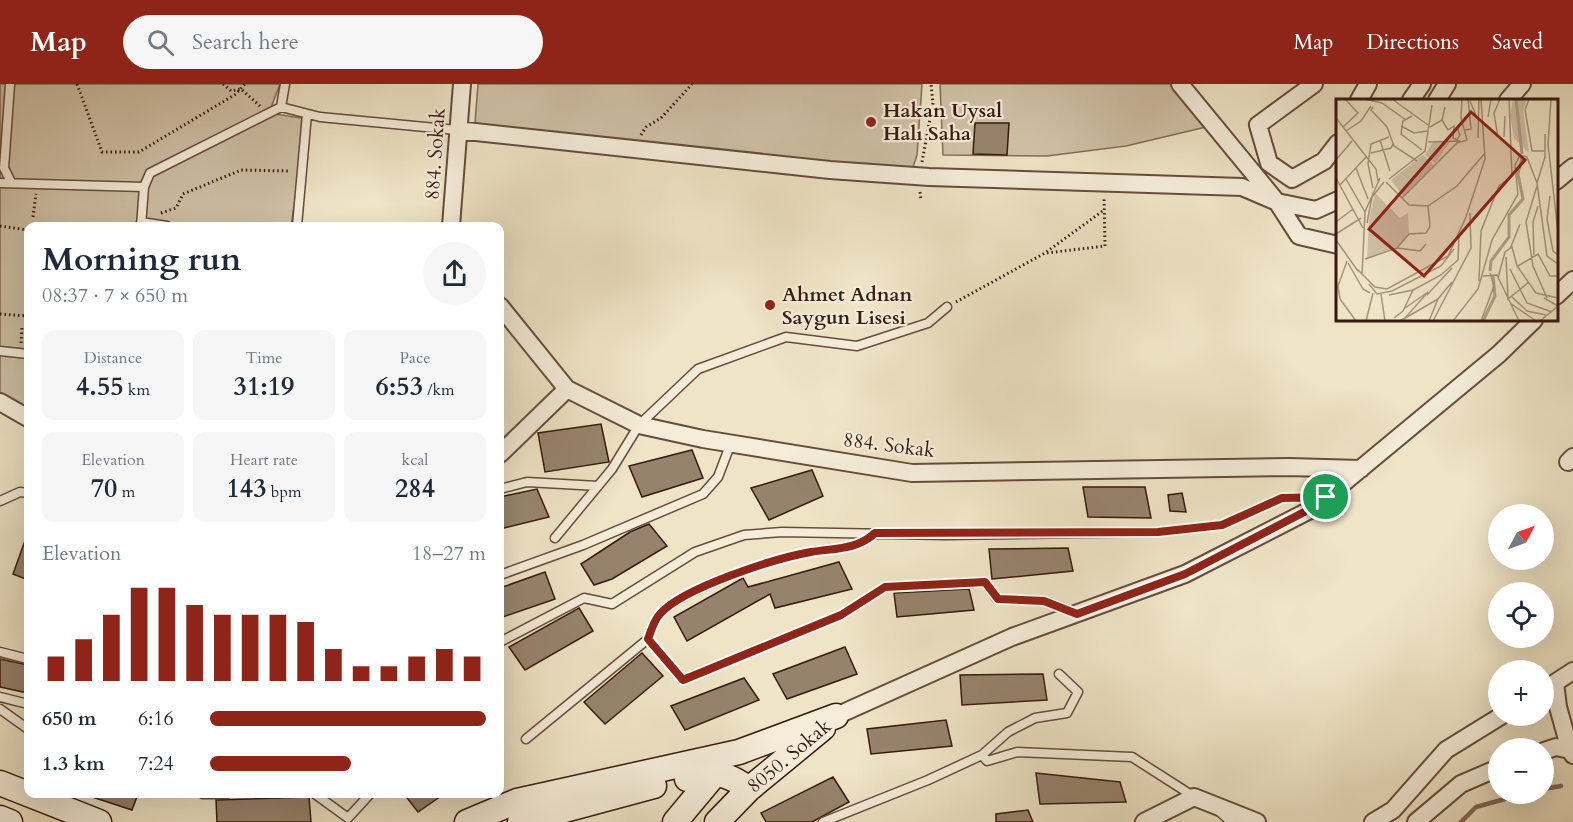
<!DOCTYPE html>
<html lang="en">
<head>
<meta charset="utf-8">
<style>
  body { margin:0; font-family:Cardo,serif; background:#f6f6f7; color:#1f2937; height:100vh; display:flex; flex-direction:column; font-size:22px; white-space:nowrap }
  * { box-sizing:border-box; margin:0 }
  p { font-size:20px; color:#747a83 }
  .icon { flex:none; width:33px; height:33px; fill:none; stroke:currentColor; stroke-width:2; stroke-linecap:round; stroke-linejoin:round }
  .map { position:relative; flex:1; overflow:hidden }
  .drawer { position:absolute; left:24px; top:138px; width:480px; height:576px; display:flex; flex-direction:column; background:#fff; border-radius:12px; box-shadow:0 6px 24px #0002 }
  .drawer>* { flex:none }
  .needle { width:39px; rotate:49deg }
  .buttons { position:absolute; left:1488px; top:420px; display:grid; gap:12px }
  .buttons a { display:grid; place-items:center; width:66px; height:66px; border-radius:50%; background:#fff; box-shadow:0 6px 24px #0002; font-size:30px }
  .pin { position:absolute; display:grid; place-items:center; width:51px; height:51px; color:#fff; margin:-26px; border:3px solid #fff; border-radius:50%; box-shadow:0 2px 6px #0007 }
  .round { display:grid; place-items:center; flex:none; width:63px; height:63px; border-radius:32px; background:#f6f6f7 }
  .headline { display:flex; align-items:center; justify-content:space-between; height:102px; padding:0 18px }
  h1 { font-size:33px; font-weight:600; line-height:45px }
  .metrics { display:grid; grid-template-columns:repeat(3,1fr); gap:9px; height:102px; padding:6px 18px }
  .metrics div { display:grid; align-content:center; border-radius:12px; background:#f6f6f7; text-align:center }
  .metrics b { font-size:26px; font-weight:600 }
  .metrics small { font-size:16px; font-weight:400 }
  .metrics p { font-size:16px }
  .chart { height:168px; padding:12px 18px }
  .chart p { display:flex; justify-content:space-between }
  .chart svg { width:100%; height:108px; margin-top:6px; stroke:#8f2418; stroke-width:6 }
  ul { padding:0 18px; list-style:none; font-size:20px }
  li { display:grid; grid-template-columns:96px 72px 1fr; align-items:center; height:45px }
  li i { height:15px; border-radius:8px; background:#8f2418 }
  header { display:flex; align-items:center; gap:36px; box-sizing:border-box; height:84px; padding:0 30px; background:#8f2418; color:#fff }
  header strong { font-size:28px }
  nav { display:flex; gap:33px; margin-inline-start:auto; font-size:21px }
  .search { width:420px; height:54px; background:#f6f6f7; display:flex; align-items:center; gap:15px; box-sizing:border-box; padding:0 21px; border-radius:33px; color:#747a83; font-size:22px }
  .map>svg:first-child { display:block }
  .green { fill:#d0c1a7; stroke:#846d5a; stroke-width:1.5 }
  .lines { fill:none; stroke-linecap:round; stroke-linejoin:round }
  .stream { stroke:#816956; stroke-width:4.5 }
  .building { fill:#97836d; stroke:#38190d; stroke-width:1.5 }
  .lane-casing { stroke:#664c3b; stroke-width:11 }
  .street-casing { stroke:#664c3b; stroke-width:20 }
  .secondary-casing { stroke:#38190d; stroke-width:27 }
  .path { stroke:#38190d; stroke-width:3; stroke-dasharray:1.5 3; stroke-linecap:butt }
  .lane { stroke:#f5edda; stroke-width:8 }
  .street { stroke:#f5edda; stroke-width:16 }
  .secondary { stroke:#f5edda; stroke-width:24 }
  .route-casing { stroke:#fff; stroke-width:12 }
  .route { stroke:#8f2418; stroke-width:8 }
  .poi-dot { fill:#8f2418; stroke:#f5edda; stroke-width:2 }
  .labels { text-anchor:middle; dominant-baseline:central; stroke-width:4.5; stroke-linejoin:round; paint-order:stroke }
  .poi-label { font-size:20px; font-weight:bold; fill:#38190d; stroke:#f5edda; text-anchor:start }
  .street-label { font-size:20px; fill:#38190d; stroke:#f5edda }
  .inset-river { fill:none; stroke:#b19f87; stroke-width:3 }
  .inset-road { fill:none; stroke:#a6937c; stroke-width:1.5 }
  .view { fill:#8f2418; fill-opacity:0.15; stroke:#8f2418; stroke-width:3 }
  .inset-edge { fill:none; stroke:#38190d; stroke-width:3 }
</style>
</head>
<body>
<header>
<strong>Map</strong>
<div class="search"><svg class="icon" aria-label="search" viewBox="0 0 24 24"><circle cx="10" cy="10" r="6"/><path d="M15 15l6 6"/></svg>Search here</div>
<nav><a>Map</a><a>Directions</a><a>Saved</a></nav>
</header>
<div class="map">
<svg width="1573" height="738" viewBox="0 0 1573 738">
  <rect width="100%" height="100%" fill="#efe4c6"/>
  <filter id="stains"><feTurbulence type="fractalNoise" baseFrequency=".00333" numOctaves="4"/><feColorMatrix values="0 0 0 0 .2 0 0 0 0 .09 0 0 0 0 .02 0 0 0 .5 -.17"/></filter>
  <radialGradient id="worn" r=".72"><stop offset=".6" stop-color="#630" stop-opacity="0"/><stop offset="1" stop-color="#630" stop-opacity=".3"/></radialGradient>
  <path class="green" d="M0 0H280L269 29 307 35 291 142H28V333L0 316Z
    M478 0H922L917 71 913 83 892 84 553 50 475 39Z
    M940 0H1171L1206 43 1126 62 1047 72 943 71Z"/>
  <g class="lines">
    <path class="stream" d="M1544 705 1561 702
      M1461 738 1476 723 1523 710"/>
  </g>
  <path class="building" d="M975 39H1009L1007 71 973 70Z
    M601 340 609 378 545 388 538 349Z
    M692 366 703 394 642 413 629 382Z
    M812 386 823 412 769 436 751 404Z
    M1083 403H1145L1151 434 1088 433Z
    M537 405 549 433 500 445V413Z
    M1182 409 1186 428 1170 427 1168 411Z
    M649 440 667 462 612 495 594 501 581 480 630 448Z
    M27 451H28V496L13 490Z
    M1068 464 1073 487 992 495 989 465Z
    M839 478 852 505 775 524 770 510 687 557 674 533 743 494 748 503Z
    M545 488 555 515 500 534V504Z
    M969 505 974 526 897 533 894 509Z
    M579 524 593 547 525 586 509 563Z
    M845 563 857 590 787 615 773 590Z
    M642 569 663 592 605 640 584 618Z
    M0 575 28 581V609L0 603Z
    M1043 590 1047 616 962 621 960 591Z
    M744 594 759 616 685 646 671 622Z
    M946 636 952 662 871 670 867 645Z
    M1036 689 1120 698 1126 718 1040 720Z
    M833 693 849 718 812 738H766L761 729Z
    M89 710H138L132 726 89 712Z
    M404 710H444L418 728Z
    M309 713 311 738H217L216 716Z
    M1028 726 1033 738H996V730Z"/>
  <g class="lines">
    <defs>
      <path id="lane" d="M10 0 4 84 11 98
        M281 23 320 33 457 46
        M0 99 144 103
        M141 138 167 142
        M141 142 144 103 150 89 281 23 285 0
        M297 142 307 30
        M0 267 28 270
        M500 405 527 398 598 402
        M0 417 20 408 28 409
        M555 454 612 385 639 341 698 285 786 253 857 262 928 239 947 223
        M500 491 583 461 703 410 718 393 731 359
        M648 555C651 547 654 536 660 530 683 504 776 474 811 468 835 463 857 466 875 449
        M500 558 584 514 612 520 695 468 744 451 782 448 946 451 1158 448 1222 441 1282 414 1323 413
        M0 568 28 575
        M0 613 28 620
        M0 625 28 645
        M526 655 648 555 683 596 841 531 885 503 985 498 997 515 1044 517 1073 528
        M982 671 987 677 1017 668 1132 673 1196 714
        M203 710H226
        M315 710 348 734 370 710
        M1220 728 1231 738
        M823 738 928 696 982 671 1008 648 1035 634 1067 629 1078 608 1059 590"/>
      <path id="street" d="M1180 0 1277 118 1316 126 1338 116
        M1314 0 1258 41 1269 79 1292 95 1324 77 1338 59
        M1359 16 1368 0
        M1411 16 1422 0
        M1437 16 1447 0
        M1508 16 1522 0
        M457 46 830 86 929 93 1242 103 1277 118 1299 152 1338 161
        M1556 97 1573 83
        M451 142 462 0
        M1556 212 1573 196
        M500 222 567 305 639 341 703 355 912 389 1289 383 1361 385
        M0 318 28 334
        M500 370 567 305
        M1568 378 1573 373
        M1555 599 1558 623 1570 666
        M1544 606 1573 587
        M836 632 1012 553 1185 490 1312 425 1499 270 1534 236
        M1544 667 1556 663 1570 666 1573 671
        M1144 738 1194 713 1257 738
        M1373 738 1393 726 1446 666 1501 632
        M1416 738 1461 700 1498 684"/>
      <path id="secondary" d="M687 695C717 688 724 687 749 705
        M0 699 99 738
        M0 734 10 738
        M467 738 517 717 739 668 836 632
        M520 738 654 702
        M675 738 720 684
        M717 738 749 705 823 644"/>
    </defs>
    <use href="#lane" class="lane-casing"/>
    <use href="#street" class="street-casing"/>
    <use href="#secondary" class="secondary-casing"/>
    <path class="path" d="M77 0 102 68H139L236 10 245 0
      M223 0 231 7 241 5 260 22
      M641 51 646 43 661 34 692 0
      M922 78 933 19 931 0
      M920 108 921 116
      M161 129 176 124 183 110 241 86 290 87
      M33 133 36 110
      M0 142 28 146
      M1047 169 1105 162 1104 113
      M956 218 1045 169 1104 126
      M0 230 28 232
      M21 259 22 243"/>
    <use href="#lane" class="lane"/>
    <use href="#street" class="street"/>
    <use href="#secondary" class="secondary"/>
  </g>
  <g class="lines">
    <defs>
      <path id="route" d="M1326 413 1312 424 1185 490 1077 530 1044 517 998 515 985 498 885 503 841 531 683 596 648 555C651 547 654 536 660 530 682 504 776 474 811 468 835 464 857 466 875 449L1158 448 1222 441 1282 414Z"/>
    </defs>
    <use href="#route" class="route-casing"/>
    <use href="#route" class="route"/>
  </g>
  <g class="poi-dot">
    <circle cx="871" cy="38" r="6"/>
    <circle cx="770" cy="221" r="6"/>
  </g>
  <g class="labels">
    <g class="poi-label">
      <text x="883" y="26">Hakan Uysal<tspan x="883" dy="23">Halı Saha</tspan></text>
      <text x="782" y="210">Ahmet Adnan<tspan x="782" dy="23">Saygun Lisesi</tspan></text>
    </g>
    <g class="street-label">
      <text transform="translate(435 70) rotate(-86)">884. Sokak</text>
      <text transform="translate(889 361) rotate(7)">884. Sokak</text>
      <text transform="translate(789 672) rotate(-40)">8050. Sokak</text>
    </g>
  </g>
  <g transform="translate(1336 15)">
    <rect width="222" height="222" fill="#efe4c6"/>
    <path d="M177 0H191L187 12 193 54 178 39 174 16ZM97 43H114L99 64 89 56ZM87 56 98 66 67 97 55 81ZM39 94 64 119 72 114 73 135 61 149 31 160 33 121Z" fill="#d0c1a7"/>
    <path class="inset-river" d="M180 0 186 55M154 172 155 162 173 138V116L187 100 182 75 186 59M147 222 159 197 157 176"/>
    <path class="inset-road" d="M29 0 46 4 70 21M56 0 92 26M193 0 189 11 196 52H208M215 0 212 45 222 133M134 2 141 19M37 8 35 11 51 28 58 47 81 62M76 17 67 22 65 35 86 51M152 18 155 0M0 19 40 70 42 82M106 21 112 31 118 27 117 39 121 41 124 36 121 28M65 27 78 34 91 32M7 28 22 14 9 0M94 28 106 21 109 8M129 31 135 30 132 0M10 32 25 22 35 7M162 38 158 14 164 0M168 38 169 17M142 39 143 0M44 41 54 72M92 43 124 42M35 54 55 49 57 45M209 59V35M0 61 16 42M20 69 32 100M0 79 27 129M10 80 29 113M53 80 89 52 96 6M50 83 73 106 92 107 121 87 149 54M201 84 209 58M4 86 30 58M201 87 190 123 197 167 211 199M37 89 32 65 35 45 53 38M214 97 211 120 217 152 222 156M66 99 121 44 131 41 125 19 126 0M0 123 17 110M31 124 36 98 48 83M0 135 25 119M0 141 22 172M61 149 73 135 90 134 94 127 92 107M174 150 184 125M198 156 197 123 202 107M170 158 172 200 193 183M29 160 61 149 84 152 90 145M12 164 27 190 34 194M182 167 202 155 214 177H222M21 170 39 188 51 190 112 157 130 118 149 60 145 0M174 170 191 204 216 213M26 176 29 113 44 79M147 177 161 176 183 222M162 179 169 153 176 148 181 167 200 194 222 199M143 182 145 132 163 87 176 77 173 0M33 185 41 195 56 192 105 167 118 150M45 195 49 222M53 196 77 191M91 196 116 169M176 198 191 212 210 216M4 200 2 187 11 162M4 200 20 222M174 204 200 222M58 219 67 212 77 191 105 176 122 161 123 135M69 219 92 193 69 209M30 222 37 194M64 222 102 200M93 222 102 200 116 183M97 222 135 149 134 114M117 222 142 190 156 141 182 95 179 66 184 56 191 58 201 84 211 157 222 165M145 222 158 187 154 174M204 222 222 207 208 199"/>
    <path class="view" d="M135 13 189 61 88 177 33 130Z"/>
    <rect width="222" height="222" class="inset-edge"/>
  </g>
  <rect width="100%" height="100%" filter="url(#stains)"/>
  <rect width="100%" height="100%" fill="url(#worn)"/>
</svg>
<div class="buttons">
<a><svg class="needle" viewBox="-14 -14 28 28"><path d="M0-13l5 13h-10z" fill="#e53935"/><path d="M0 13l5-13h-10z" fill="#747a83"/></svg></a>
<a><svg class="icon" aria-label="locate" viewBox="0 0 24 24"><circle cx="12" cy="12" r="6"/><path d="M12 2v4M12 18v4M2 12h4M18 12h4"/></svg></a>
<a>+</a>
<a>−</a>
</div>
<div class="pin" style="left:1326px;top:413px;background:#1e9e55"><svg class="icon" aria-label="arrive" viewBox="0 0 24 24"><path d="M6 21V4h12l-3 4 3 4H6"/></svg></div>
<section class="drawer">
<div class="headline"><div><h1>Morning run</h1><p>08:37 · 7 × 650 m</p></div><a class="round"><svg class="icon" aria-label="share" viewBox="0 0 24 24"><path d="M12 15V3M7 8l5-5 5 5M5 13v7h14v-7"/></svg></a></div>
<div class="metrics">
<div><p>Distance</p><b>4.55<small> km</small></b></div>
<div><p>Time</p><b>31:19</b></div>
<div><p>Pace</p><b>6:53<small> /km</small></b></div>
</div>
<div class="metrics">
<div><p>Elevation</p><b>70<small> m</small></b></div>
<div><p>Heart rate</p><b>143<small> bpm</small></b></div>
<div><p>kcal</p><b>284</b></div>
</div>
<div class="chart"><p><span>Elevation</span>18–27 m</p>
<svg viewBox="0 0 160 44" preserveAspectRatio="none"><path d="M5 44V34M15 44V27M25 44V17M35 44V6M45 44V6M55 44V13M65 44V17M75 44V17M85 44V17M95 44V20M105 44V31M115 44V38M125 44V38M135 44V34M145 44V31M155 44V34"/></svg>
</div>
<ul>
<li><b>650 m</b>6:16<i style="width:100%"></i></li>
<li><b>1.3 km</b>7:24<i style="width:51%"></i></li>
</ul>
</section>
</div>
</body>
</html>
